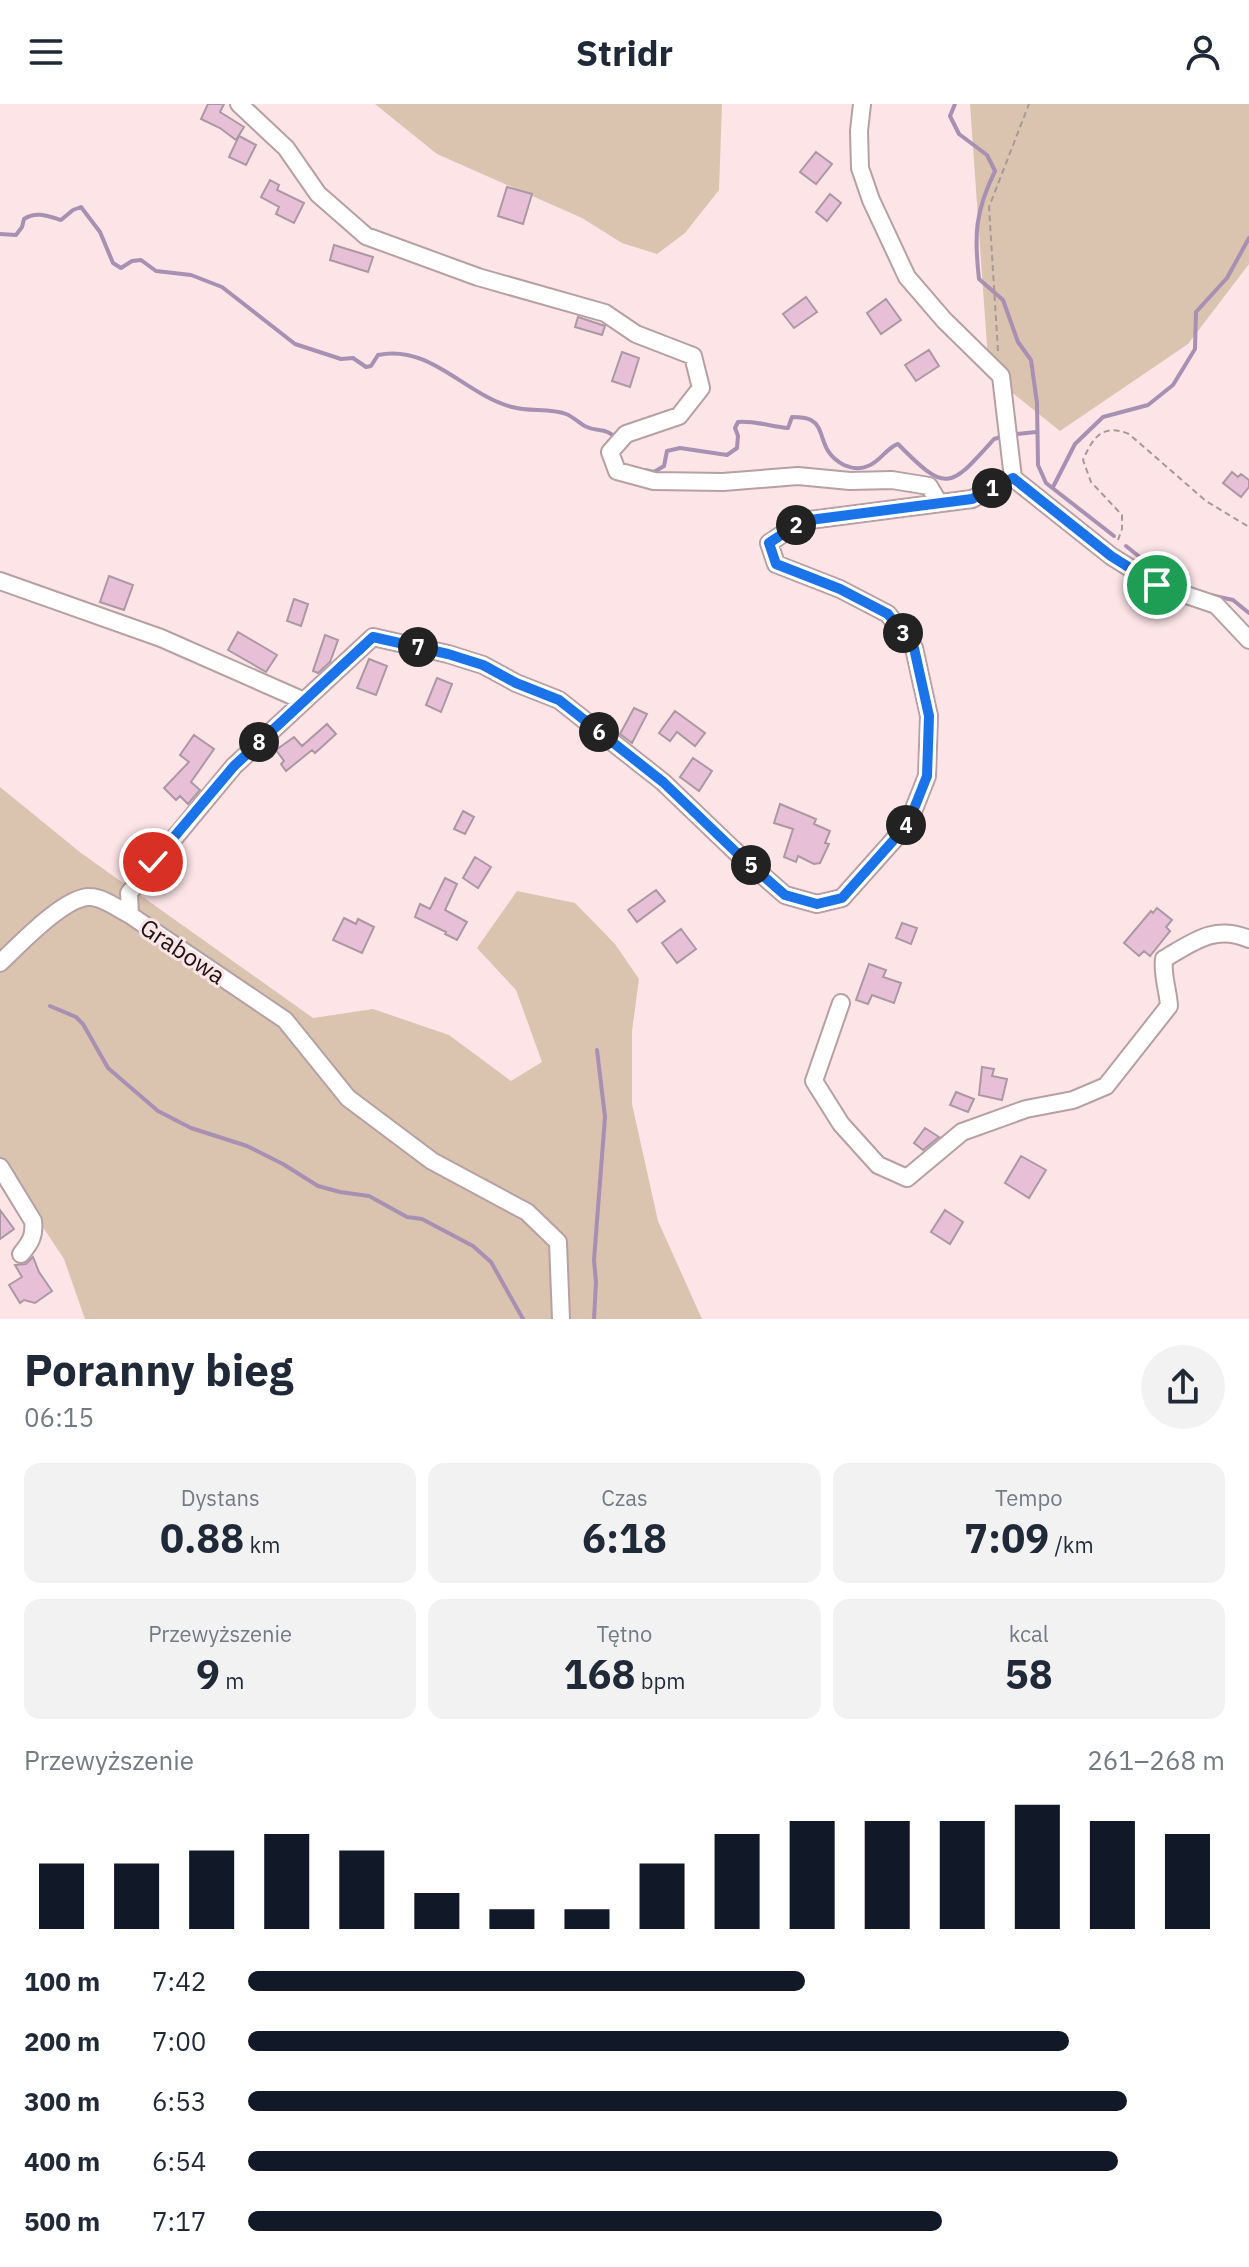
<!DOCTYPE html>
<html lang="pl">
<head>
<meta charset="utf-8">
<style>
  body { margin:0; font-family:"IBM Plex Sans",sans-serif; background:#f2f2f3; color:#1f2937; height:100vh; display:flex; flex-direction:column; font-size:30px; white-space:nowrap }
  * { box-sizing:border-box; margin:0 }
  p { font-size:26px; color:#747a83 }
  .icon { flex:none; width:44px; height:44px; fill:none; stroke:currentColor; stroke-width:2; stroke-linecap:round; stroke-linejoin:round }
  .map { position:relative; height:1215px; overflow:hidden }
  .sheet { display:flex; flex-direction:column; background:#fff; flex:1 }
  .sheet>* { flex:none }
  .pin { position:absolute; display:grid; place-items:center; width:68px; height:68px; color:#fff; margin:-34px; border:4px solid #fff; border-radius:50%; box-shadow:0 2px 8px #0007 }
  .km { position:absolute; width:40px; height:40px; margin:-20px; border-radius:50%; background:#222; color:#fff; font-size:22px; line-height:40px; text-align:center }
  .round { display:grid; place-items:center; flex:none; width:84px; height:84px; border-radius:42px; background:#f2f2f3 }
  .summary { display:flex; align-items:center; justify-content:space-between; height:136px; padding:0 24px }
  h1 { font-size:44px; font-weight:800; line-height:60px }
  .metrics { display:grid; grid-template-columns:repeat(3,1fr); gap:12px; height:136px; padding:8px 24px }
  .metrics div { display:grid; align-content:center; border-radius:16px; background:#f2f2f3; text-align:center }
  .metrics b { font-size:40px; font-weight:800 }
  .metrics small { font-size:22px; font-weight:400 }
  .metrics p { font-size:22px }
  .chart { height:224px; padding:16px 24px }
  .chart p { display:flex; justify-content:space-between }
  .chart svg { width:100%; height:144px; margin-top:8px; stroke:#111827; stroke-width:6 }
  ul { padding:0 24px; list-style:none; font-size:26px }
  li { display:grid; grid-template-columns:128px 96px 1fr; align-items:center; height:60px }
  li i { height:20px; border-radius:10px; background:#111827 }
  header { display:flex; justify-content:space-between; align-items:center; height:104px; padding:0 24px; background:#fff; font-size:36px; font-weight:800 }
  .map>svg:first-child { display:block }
  .green { fill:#dac4b0 }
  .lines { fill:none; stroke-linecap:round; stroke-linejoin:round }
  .stream { stroke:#a790b2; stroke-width:4 }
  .building { fill:#e7c0d7; stroke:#ab98a3; stroke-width:2 }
  .minor-casing { stroke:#b7a0a3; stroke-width:20 }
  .path { stroke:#a99799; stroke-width:2; stroke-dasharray:6 4; stroke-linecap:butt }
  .minor { stroke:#fff; stroke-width:16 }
  .route-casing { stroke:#fff; stroke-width:16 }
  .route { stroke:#1a73e8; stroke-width:10 }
  .labels { text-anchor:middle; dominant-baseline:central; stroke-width:6; stroke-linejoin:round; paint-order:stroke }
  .street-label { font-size:24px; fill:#1a1213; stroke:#fce4e7 }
</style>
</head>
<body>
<header><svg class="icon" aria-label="menu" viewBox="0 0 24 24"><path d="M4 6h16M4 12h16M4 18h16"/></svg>Stridr<svg class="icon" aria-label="person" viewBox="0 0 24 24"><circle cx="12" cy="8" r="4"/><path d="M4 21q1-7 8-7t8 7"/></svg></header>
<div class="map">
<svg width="1249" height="1215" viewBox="0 0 1249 1215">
  <rect width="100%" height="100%" fill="#fce4e7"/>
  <path class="green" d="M375 0H722L719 86 685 129 657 150 622 139 582 114 437 50Z
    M970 0H1249V160L1188 240 1060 327 989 270Z
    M0 683 81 749 313 914 373 905 449 931 511 977 542 958 516 886 477 844 517 787 575 799 615 840 639 875 632 927V1000L658 1117 702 1215H85L64 1155 0 1058Z"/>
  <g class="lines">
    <path class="stream" d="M955 0 950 12 959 30 987 51 995 67C975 108 974 131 979 175L1003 196 1018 238 1031 256 1037 299 1038 361 1046 379 1114 432
      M0 130 16 131 22 123 24 115C36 107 48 112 61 116L73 106 81 103 100 128 113 159 121 164 132 157 141 156 156 167 191 171 222 183 295 240 341 255 353 254 366 263 371 262 378 251C431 240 465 291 512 303 529 308 550 304 566 310 574 313 580 320 587 323 598 328 606 324 615 333
      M1017 330 1036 328
      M645 366 654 368 664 362 667 347 680 344 727 351 737 344 738 332 735 324 738 318C752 316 773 323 788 324L792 313C797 313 805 313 811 316 827 325 817 347 844 361 851 364 860 366 868 362 881 357 886 344 898 340 947 390 950 384 994 335L1001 333
      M1053 383 1075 340 1103 313 1148 301 1173 281 1195 245 1196 208 1227 174 1249 134
      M1126 442 1167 475 1183 482
      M1210 491 1233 496 1249 509
      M50 902 76 913 83 920 108 964 158 1007 191 1024 247 1042 283 1060 318 1082 340 1088 369 1092 407 1113 422 1115 473 1142 491 1158 523 1215
      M594 1215 596 1178 594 1156 605 1013 597 946"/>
  </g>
  <path class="building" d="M208 0H224L220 8 244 23 236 36 220 24 201 15Z
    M239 32 256 41 246 61 229 53Z
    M816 48 832 60 816 80 800 68Z
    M270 76 279 81 277 86 304 99 294 119 276 110 279 103 261 93Z
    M507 83 532 90 523 120 498 112Z
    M830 90 841 99 827 117 816 108Z
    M334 141 373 153 368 168 330 156Z
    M806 193 817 208 794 224 783 210Z
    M886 195 901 216 881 230 867 209Z
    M578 213 605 222 602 231 575 223Z
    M929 246 939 262 916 277 905 261Z
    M622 248 639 254 630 283 612 277Z
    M1232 368 1238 373 1241 370 1249 376V383L1241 393 1223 379Z
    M109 472 133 481 124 506 100 498Z
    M294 495 308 500 301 522 287 517Z
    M238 528 277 551 266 568 228 546Z
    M325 531 338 536 330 558 318 569 313 567Z
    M369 555 387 562 376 591 357 584Z
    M437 574 452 580 441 608 426 601Z
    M634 604 647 610 632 639 620 630Z
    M675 607 705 629 695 642 677 628 670 637 659 629Z
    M327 620 336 630 315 649 312 646 286 667 281 660 284 657 276 646 294 633 302 642Z
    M194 631 214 645 191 678 200 686 188 700 180 692 176 696 164 684 189 658 180 651Z
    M693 654 712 667 699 687 680 673Z
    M780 700 816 715 814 720 830 727 825 739 829 740 820 759 814 760 798 752 796 758 784 753 793 725 774 719Z
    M463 707 474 713 465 730 454 725Z
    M475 753 491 763 478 784 463 774Z
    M445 774 457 780 445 806 467 818 457 836 445 830 446 828 415 813 420 800 430 805Z
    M656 786 665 797 637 818 628 806Z
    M1157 804 1172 816 1166 823 1170 827 1150 852 1144 847 1139 852 1124 839 1151 807 1153 809Z
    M344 814 356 820 358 815 374 823 362 849 333 836Z
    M902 819 917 824 911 840 896 834Z
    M681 825 696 845 677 859 662 839Z
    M869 860 886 866 883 873 901 879 894 899 872 891 868 900 856 896Z
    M982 963 994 965 992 972 1007 975 1002 996 979 991Z
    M956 988 974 995 968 1008 950 1001Z
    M925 1024 939 1033 923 1046 914 1039Z
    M1021 1052 1046 1066 1029 1094 1005 1079Z
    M0 1106 14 1125 0 1135Z
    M945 1106 963 1118 950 1140 931 1128Z
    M33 1153 39 1168 52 1187 35 1199 24 1196 20 1199 9 1181 22 1173 15 1161 26 1160Z"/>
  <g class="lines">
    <defs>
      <path id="minor" d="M239 0 286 44 318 90 366 132 478 173 605 209 636 230 693 252 701 284 679 312 626 330 610 348 617 367 654 377 723 378 798 372 850 377 892 376 929 382 939 399
        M862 0 859 27 860 64 871 96 907 173 944 216 1001 272 1013 374
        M0 477 161 534 304 597
        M0 859C19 841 65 792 90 793 103 793 118 805 130 811
        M841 899 814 977 841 1020 878 1061 907 1074 962 1028 1026 1005 1073 996 1106 982 1169 902C1168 885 1162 872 1164 855 1193 838 1215 820 1249 835
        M0 1063 33 1117C35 1132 30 1139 21 1150
        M561 1215 558 1138 527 1108 432 1057 348 994 285 916 130 811 129 789 234 662 373 533 448 550 483 561 516 579 559 596 663 678 738 750 785 791 817 800 842 794 908 720 927 672 929 612 914 544 888 510 840 485 776 460 769 439 802 417 972 395 1013 374 1111 452 1157 481 1216 501 1249 536"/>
    </defs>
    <use href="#minor" class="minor-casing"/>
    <path class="path" d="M998 247 989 103 1029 0
      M1118 436 1122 425V411L1091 378 1083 356C1093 333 1103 319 1129 330L1206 397 1249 423"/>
    <use href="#minor" class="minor"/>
  </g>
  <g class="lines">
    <defs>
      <path id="route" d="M153 758 234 662 373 533 448 550 483 561 516 579 559 596 663 678 738 750 785 791 817 800 842 794 908 720 927 672 929 612 914 544 888 510 840 485 776 460 769 439 802 417 972 395 1013 374 1111 452 1157 481"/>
    </defs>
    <use href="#route" class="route-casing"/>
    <use href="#route" class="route"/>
  </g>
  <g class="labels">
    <g class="street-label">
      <text transform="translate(183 847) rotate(34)">Grabowa</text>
    </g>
  </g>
</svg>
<div class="pin" style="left:1157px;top:481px;background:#1e9e55"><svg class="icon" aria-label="arrive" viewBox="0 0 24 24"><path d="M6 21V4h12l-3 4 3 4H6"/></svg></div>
<div class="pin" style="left:153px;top:758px;background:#d93025"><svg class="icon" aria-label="check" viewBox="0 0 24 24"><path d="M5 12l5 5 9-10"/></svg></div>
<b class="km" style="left:992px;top:384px">1</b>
<b class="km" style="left:796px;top:421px">2</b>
<b class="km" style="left:903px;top:529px">3</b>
<b class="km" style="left:906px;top:721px">4</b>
<b class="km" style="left:751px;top:761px">5</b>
<b class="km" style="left:599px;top:628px">6</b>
<b class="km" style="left:418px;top:543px">7</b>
<b class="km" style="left:259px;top:638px">8</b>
</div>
<section class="sheet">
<div class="summary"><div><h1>Poranny bieg</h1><p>06:15</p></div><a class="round"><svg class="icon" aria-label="share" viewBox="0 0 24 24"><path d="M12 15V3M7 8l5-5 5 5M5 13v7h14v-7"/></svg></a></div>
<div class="metrics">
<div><p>Dystans</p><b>0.88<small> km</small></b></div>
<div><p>Czas</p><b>6:18</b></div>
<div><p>Tempo</p><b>7:09<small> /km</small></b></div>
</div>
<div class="metrics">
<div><p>Przewyższenie</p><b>9<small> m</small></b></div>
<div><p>Tętno</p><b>168<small> bpm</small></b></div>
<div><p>kcal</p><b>58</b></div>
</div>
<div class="chart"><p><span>Przewyższenie</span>261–268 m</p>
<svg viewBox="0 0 160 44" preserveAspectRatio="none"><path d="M5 44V24M15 44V24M25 44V20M35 44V15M45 44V20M55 44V33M65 44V38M75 44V38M85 44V24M95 44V15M105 44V11M115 44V11M125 44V11M135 44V6M145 44V11M155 44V15"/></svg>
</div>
<ul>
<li><b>100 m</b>7:42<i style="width:57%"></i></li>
<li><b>200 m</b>7:00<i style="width:84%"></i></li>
<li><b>300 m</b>6:53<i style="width:90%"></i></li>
<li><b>400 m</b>6:54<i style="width:89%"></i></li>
<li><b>500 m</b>7:17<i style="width:71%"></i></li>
</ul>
</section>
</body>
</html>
